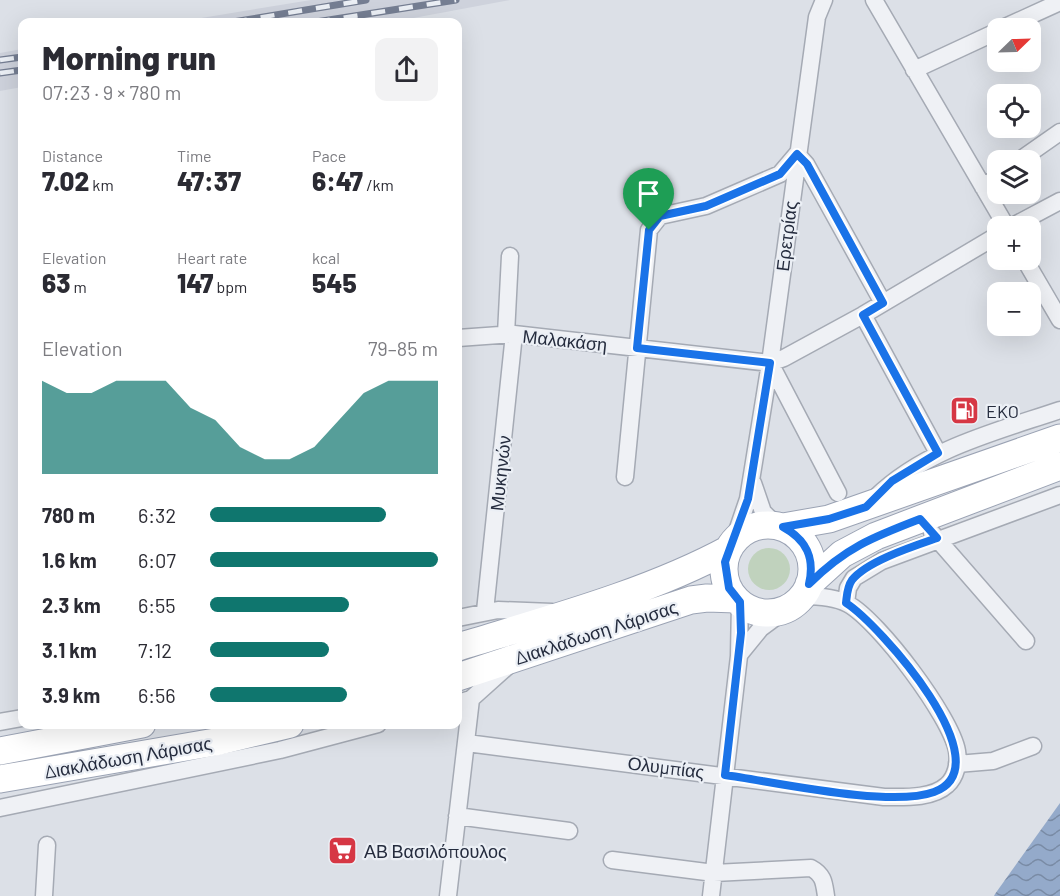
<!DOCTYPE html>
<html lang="en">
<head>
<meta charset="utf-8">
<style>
  body { margin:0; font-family:Barlow,sans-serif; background:#f2f2f3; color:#2b2b33; height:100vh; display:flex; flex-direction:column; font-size:22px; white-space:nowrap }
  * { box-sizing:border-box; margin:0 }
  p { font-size:20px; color:#7c7c81 }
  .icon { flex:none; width:33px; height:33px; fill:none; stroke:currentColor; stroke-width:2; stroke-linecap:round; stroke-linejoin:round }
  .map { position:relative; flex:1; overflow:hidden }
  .side { position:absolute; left:18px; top:18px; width:444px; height:711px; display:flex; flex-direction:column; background:#fff; border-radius:12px; box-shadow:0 6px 24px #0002 }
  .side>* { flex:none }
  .needle { width:39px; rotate:67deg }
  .controls { position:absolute; left:987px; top:18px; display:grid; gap:12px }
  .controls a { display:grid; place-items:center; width:54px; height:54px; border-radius:12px; background:#fff; box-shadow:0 6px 24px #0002; font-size:30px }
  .pin { position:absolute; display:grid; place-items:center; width:51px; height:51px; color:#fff; margin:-62px -26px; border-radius:50% 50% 50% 0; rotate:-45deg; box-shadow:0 0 6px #0007 }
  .pin .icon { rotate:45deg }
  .round { display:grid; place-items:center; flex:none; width:63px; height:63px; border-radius:12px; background:#f2f2f3 }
  .overview { display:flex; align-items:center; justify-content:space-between; height:102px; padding:0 24px }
  h1 { font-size:33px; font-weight:800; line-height:45px }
  .stats { display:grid; grid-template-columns:repeat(3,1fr); gap:9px; height:102px; padding:6px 24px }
  .stats div { display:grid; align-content:center }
  .stats b { font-size:26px; font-weight:800 }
  .stats small { font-size:16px; font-weight:400 }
  .stats p { font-size:16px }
  .chart { height:168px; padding:12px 24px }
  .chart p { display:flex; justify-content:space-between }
  .chart svg { width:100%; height:108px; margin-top:6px; fill:#0f766e; opacity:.7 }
  ul { padding:0 24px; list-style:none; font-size:20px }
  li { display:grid; grid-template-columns:96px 72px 1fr; align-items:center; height:45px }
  li i { height:15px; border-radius:8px; background:#0f766e }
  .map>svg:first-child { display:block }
  .built { fill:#ced2dc }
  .green { fill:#c0d2bd }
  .water { fill:url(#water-waves) }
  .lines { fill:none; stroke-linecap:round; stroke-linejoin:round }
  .street-casing { stroke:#a5aab4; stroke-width:19 }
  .primary-casing { stroke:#9ba3b4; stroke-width:29 }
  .street { stroke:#eff1f5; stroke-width:16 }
  .primary { stroke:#fff; stroke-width:27 }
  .rail-casing { stroke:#757e92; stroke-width:7 }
  .rail { stroke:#ebeff5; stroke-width:4.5; stroke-dasharray:14; stroke-linecap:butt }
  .route-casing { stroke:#fff; stroke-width:12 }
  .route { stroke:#1a73e8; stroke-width:8 }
  .labels { text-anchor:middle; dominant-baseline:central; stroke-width:4.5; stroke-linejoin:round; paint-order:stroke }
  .street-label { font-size:18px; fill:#252c3e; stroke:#ebeff5 }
  .poi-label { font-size:18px; fill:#252c3e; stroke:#ebeff5; text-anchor:start }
</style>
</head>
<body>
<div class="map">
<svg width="1060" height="896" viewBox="0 0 1060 896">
  <defs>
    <pattern id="water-waves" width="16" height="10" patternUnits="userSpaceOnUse" patternTransform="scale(1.5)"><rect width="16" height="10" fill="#94aaca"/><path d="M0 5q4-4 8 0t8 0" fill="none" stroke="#798ba5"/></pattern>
  </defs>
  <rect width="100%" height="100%" fill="#dce0e7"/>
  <path class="built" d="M311 0H510L392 22H177Z
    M22 49V87L0 91V53Z"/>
  <path class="green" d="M748 569a21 21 0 1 1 42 0a21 21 0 1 1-42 0Z"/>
  <path class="water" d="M1060 803V896H994L995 894Z"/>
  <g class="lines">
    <defs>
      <path id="street" d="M874 0 1006 226
        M1003 28 1060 2
        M914 70 998 31
        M1020 160 1060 132
        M983 187 998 177
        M1013 226 1060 201
        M1025 260 1060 320
        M863 315 938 453
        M506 334 510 256
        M458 338 514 334 770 363 784 358 863 315 998 235
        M770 363 838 493
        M625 477 649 230 660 216 706 206 780 174 797 154 806 164 883 303
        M753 483 763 512 776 525
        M875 498C925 449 995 432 1060 410
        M932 533 1026 641
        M734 540 748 499 770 363 817 17 824 0
        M846 603 848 588 854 578 882 561 1060 495
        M485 611 514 334
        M458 618 498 610 552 612
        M739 655 761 628 788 608
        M458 703 471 699 509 665
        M0 722 22 718
        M467 743 884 797C903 797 932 799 947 785 956 777 959 763 957 751 951 717 879 621 848 604 835 597 818 596 803 596
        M957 764 993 761 1033 746
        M0 808 280 750 378 724
        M457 816 569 831
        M612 860 714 873 811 868C824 875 824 883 826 896
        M44 896 47 845
        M448 896 471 699
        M711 896 739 656 740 602"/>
      <path id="primary" d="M724 569a44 44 0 1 1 88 0a44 44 0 1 1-88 0Z
        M783 527 829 519 1060 438
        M809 584 842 554 876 536 1060 466
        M458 647C546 620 648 593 729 549
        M458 677 691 600 707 598 736 599
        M0 751 142 724
        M0 779 215 742 290 724"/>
    </defs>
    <use href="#street" class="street-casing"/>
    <use href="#primary" class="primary-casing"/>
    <use href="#street" class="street"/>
    <use href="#primary" class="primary"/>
    <defs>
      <path id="rail" d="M233 22 366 0
        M316 22 456 0
        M0 60 22 57
        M0 73 22 70"/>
    </defs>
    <use href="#rail" class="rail-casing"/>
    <use href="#rail" class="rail"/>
  </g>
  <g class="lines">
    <defs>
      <path id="route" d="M797 154 807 164 883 303 863 315 938 453 892 481 866 507 829 519 783 527C807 540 815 558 809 584 845 548 873 537 920 519L937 538C914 546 867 561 852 580 847 587 847 595 846 603 879 624 1006 766 934 792 890 808 775 782 725 775L741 633 740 602 729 588 725 562 748 499 770 363 637 348 649 230 660 216 706 206 780 174Z"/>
    </defs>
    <use href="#route" class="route-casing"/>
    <use href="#route" class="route"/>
  </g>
  <defs>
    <symbol id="fuel-square" viewBox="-11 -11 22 22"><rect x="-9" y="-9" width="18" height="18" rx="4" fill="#d63744" stroke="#ebeff5"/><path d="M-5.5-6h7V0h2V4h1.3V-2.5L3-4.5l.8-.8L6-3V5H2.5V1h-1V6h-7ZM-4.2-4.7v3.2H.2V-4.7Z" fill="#fff"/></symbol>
    <symbol id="supermarket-square" viewBox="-11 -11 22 22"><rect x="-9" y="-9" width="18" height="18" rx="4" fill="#d63744" stroke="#ebeff5"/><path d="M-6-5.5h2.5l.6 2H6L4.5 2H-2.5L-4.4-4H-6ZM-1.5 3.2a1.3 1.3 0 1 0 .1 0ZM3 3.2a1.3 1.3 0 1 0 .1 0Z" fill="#fff"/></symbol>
  </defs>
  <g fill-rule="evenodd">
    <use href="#fuel-square" x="948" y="394" width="33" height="33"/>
    <use href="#supermarket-square" x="326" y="834" width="33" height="33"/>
  </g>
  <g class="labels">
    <g class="street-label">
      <text transform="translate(786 236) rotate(-83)">Ερετρίας</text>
      <text transform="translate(565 340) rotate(6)">Μαλακάση</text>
      <text transform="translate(500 473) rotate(-84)">Μυκηνών</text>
      <text transform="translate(596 632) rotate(-18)">Διακλάδωση Λάρισας</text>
      <text transform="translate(128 757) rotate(-10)">Διακλάδωση Λάρισας</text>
      <text transform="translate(666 767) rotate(7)">Ολυμπίας</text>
    </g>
    <g class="poi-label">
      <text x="986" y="411">EKO</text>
      <text x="364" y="851">ΑΒ Βασιλόπουλος</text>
    </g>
  </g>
</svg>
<div class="controls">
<a><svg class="needle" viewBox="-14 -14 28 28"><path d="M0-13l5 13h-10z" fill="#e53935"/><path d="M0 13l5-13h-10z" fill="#7c7c81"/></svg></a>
<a><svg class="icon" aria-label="locate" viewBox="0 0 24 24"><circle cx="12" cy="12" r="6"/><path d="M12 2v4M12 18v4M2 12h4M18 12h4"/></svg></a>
<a><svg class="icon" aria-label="layers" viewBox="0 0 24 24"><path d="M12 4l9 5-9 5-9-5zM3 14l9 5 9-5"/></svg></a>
<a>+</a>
<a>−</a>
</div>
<div class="pin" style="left:649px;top:230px;background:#1e9e55"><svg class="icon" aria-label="arrive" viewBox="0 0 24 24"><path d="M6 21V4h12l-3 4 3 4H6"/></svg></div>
<section class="side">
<div class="overview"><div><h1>Morning run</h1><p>07:23 · 9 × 780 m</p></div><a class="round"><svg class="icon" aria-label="share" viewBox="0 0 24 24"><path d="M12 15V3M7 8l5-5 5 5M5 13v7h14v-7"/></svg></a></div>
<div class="stats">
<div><p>Distance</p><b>7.02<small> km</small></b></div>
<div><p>Time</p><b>47:37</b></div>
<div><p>Pace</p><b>6:47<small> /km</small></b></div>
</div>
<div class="stats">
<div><p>Elevation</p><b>63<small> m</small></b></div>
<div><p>Heart rate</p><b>147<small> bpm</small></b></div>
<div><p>kcal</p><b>545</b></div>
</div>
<div class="chart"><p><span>Elevation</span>79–85 m</p>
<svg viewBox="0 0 160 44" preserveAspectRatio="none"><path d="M0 44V6L10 11L20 11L30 6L40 6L50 6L60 17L70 22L80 33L90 38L100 38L110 33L120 22L130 11L140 6L150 6L160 6V44z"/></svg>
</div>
<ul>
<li><b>780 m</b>6:32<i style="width:77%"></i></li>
<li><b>1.6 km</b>6:07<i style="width:100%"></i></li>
<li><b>2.3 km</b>6:55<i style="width:61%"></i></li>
<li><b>3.1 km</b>7:12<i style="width:52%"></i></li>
<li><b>3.9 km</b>6:56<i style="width:60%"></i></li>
</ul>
</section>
</div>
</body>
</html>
